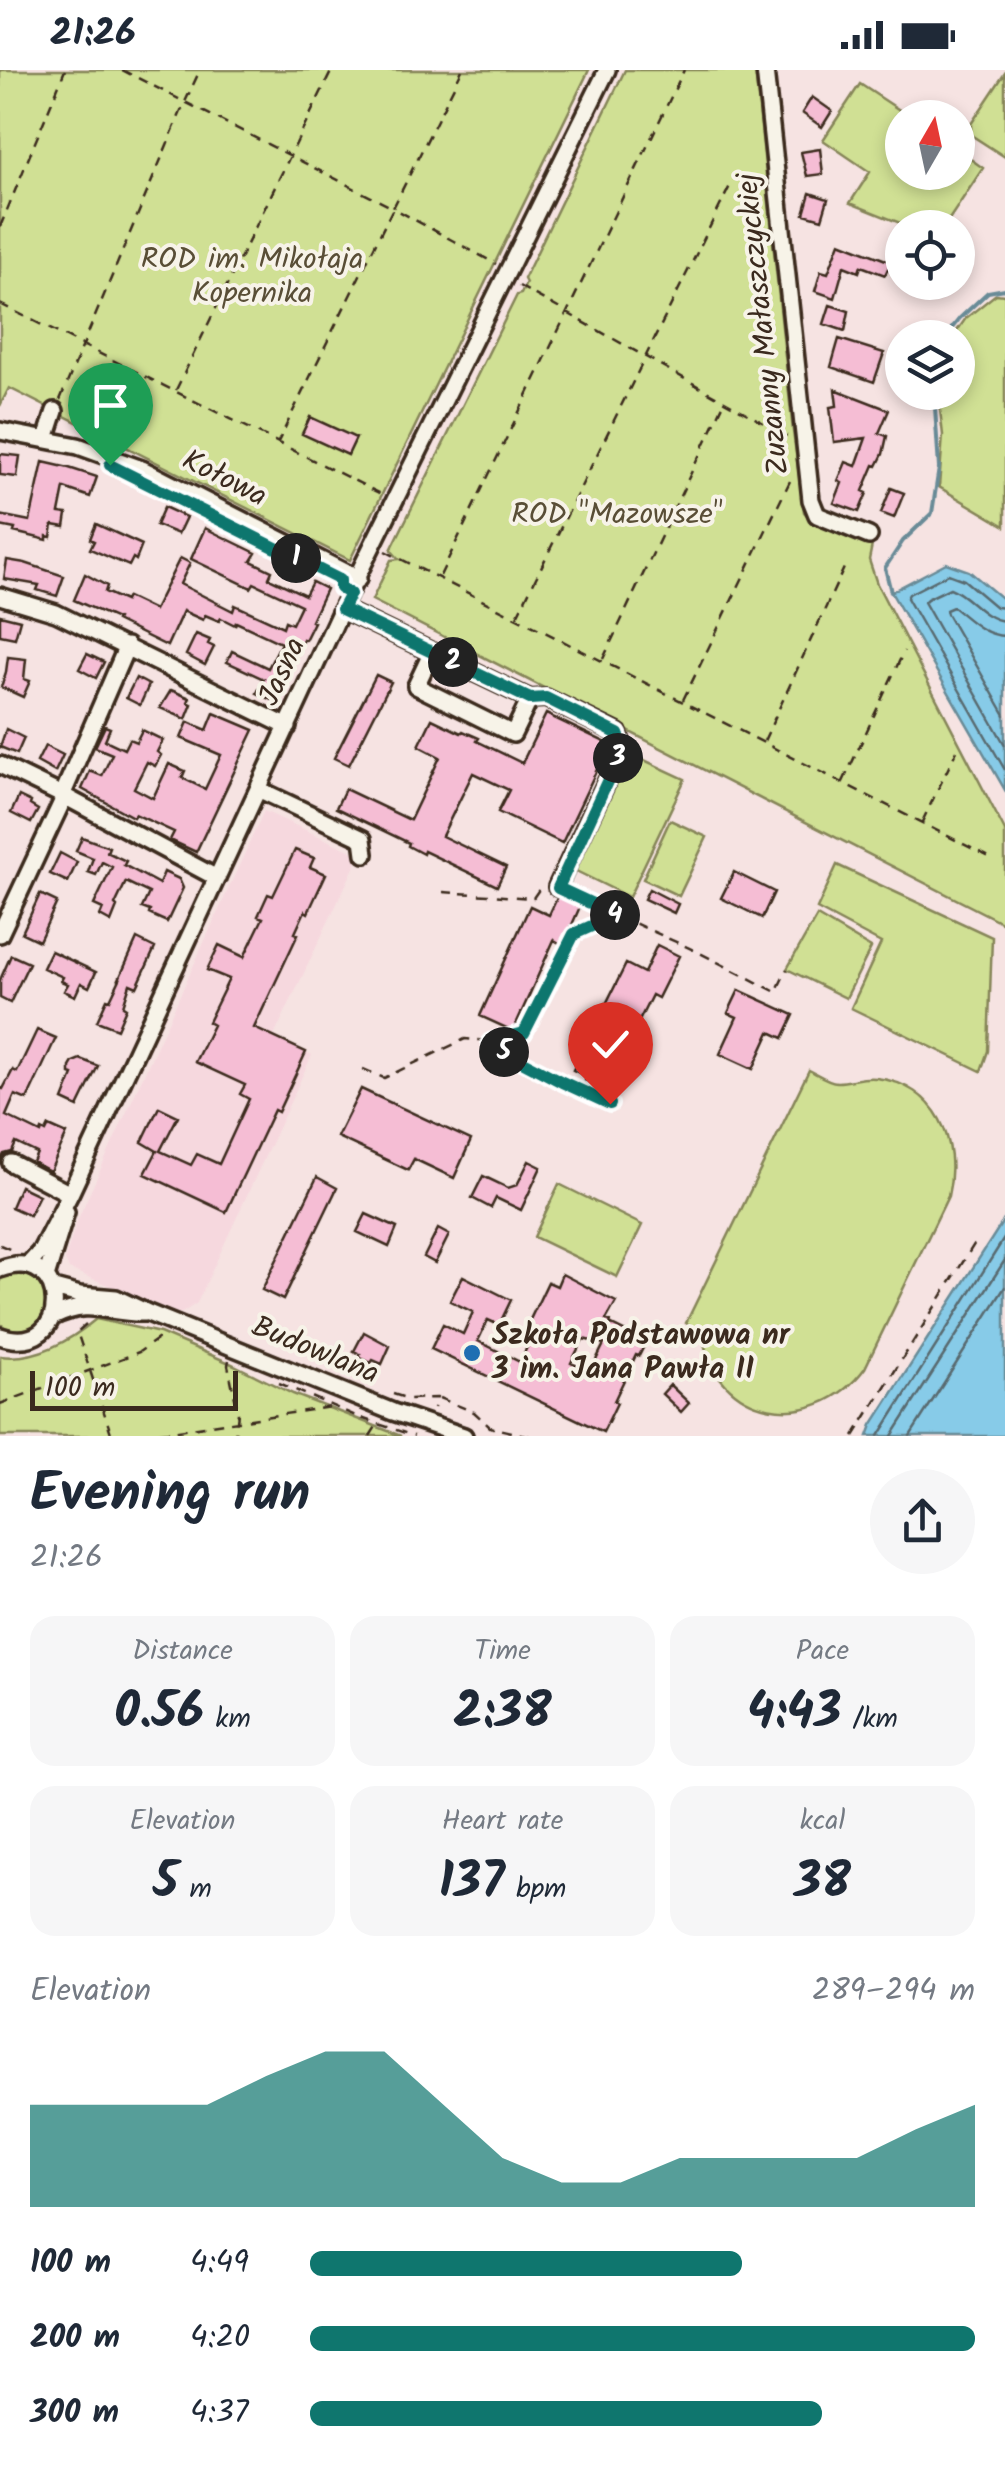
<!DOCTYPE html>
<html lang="en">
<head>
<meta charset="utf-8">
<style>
  body { margin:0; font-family:Kalam,sans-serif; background:#f6f6f7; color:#1f2937; height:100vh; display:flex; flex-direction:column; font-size:38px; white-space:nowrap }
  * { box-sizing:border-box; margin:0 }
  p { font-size:32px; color:#747a83 }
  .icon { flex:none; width:55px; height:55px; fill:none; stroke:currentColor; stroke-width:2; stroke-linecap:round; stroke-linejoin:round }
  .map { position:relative; height:1366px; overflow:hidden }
  .side { display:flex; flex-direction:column; background:#fff; flex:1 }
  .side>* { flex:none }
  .needle { width:65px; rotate:9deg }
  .buttons { position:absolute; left:885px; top:30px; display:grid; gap:20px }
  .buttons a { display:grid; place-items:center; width:90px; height:90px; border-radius:50%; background:#fff; box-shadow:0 5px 15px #0003; font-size:50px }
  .scale { position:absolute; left:30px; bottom:25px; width:208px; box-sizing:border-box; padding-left:10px; border:5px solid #3b2a1e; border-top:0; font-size:28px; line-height:35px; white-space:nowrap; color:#3b2a1e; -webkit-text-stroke:8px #f7f3e8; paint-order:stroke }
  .pin { position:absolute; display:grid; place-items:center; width:85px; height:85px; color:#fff; margin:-102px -42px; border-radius:50% 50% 50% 0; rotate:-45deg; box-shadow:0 0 10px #0007 }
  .pin .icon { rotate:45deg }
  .km { position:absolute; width:50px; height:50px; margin:-25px; border-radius:50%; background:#222; color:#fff; font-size:28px; line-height:50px; text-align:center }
  .round { display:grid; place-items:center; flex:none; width:105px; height:105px; border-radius:52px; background:#f6f6f7 }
  .head { display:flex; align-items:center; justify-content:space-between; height:170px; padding:0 30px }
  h1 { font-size:55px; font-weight:700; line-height:75px }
  .metrics { display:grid; grid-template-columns:repeat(3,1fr); gap:15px; height:170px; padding:10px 30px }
  .metrics div { display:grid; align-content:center; border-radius:25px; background:#f6f6f7; text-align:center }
  .metrics b { font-size:50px; font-weight:700 }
  .metrics small { font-size:28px; font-weight:400 }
  .metrics p { font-size:28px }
  .chart { height:280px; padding:20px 30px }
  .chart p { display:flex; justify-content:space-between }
  .chart svg { width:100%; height:180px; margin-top:10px; fill:#0f766e; opacity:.7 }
  ul { padding:0 30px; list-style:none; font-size:32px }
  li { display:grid; grid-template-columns:160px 120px 1fr; align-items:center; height:75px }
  li i { height:25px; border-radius:12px; background:#0f766e }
  .status { display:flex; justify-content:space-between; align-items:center; height:70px; padding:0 50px; background:#fff; direction:ltr }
  .status svg { height:28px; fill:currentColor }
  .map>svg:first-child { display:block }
  .built { fill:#f6d8de }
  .green { fill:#d0e094; stroke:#868559; stroke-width:2.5 }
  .water { fill:#87cbe8; stroke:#698b97; stroke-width:2.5 }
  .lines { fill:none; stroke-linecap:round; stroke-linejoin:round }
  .shore { stroke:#596a6f; stroke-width:2.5 }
  .stream { stroke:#698b97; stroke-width:4 }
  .building { fill:#f5bdd4; stroke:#3b2a1e; stroke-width:2.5; fill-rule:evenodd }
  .minor-casing { stroke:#3b2a1e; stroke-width:22 }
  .path { stroke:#3b2a1e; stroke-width:2.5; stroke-dasharray:10 8; stroke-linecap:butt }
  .minor { stroke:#f7f3e8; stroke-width:15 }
  .route-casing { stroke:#fff; stroke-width:20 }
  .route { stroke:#0f766e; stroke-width:12 }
  .poi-dot { fill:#1f6fb2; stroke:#f7f3e8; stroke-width:4 }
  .labels { text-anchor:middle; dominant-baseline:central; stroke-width:8; stroke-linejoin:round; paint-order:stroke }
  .park-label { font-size:30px; fill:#594e36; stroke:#f7f3e8 }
  .street-label { font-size:30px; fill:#3b2a1e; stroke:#f7f3e8 }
  .poi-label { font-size:30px; font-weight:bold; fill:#3b2a1e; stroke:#f7f3e8; text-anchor:start }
</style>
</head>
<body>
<div class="status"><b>21:26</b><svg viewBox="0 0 49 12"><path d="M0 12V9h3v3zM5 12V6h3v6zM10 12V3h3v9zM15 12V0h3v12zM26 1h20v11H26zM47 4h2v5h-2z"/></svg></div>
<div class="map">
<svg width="1005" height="1366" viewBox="0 0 1005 1366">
  <rect width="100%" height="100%" fill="#f6e3e2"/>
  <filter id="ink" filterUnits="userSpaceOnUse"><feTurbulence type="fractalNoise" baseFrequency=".01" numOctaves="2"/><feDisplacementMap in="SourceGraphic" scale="20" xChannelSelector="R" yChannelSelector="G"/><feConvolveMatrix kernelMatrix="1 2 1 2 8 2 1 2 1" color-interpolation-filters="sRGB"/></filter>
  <g filter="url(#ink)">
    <path class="built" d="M264 741 360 785 274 966 312 985 197 1233 182 1243H175L69 1199 65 1189 77 1151Z"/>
    <path class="green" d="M0 0H589L350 490 9 318 0 336Z
      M625 0H755L793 361 804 442 812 451 872 475 869 490 877 514 1005 761V854L372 530 391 490 399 489 391 480 517 225 521 224 526 213 524 209Z
      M1005 3V87L971 65V54Z
      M860 14 910 47 902 48V102H958V80L983 98 944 157H910L850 133 870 102 823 70Z
      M996 224 1005 225V456L939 417 943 365 938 323 958 322V268L953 267 966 248Z
      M629 683 685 709 629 827 574 800Z
      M670 750 707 767 679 826 643 809Z
      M837 795 992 867 988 981 981 1001 851 938 881 873 817 839Z
      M817 846 871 878 846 928 787 899Z
      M809 1000C817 1004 829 1012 837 1012 851 1012 862 1006 876 1008 937 1015 961 1072 948 1126L865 1298C815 1366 714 1350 702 1262L686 1253Z
      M559 1114 642 1155 617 1207 534 1167Z
      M19 1202C72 1212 43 1282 0 1254V1210L7 1205Z
      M96 1249 160 1263 232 1294 293 1324 401 1366H0V1286C35 1291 70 1271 96 1249Z"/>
    <path class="water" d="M946 493 969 501 1005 531V720L891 522Z
      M1005 1148V1366H868L872 1355Z"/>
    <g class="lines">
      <path class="shore" d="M1005 538 996 537 964 510 948 504 909 524 907 528 1005 700
        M1005 551C982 549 970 526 950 518L927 529 924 532 1005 675
        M1005 566C983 565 970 550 953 537L946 540 947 544 1005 645
        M879 1366 1005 1167
        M892 1366 1005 1190
        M910 1366 1005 1217"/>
      <path class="stream" d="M944 268 960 248 988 222 1005 219
        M891 522 885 498 903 471 932 443 939 398 934 322"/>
    </g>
    <path class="building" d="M812 27 832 41 822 57 802 43Z
      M820 79 823 104 807 106 801 82Z
      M810 123 828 129 822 149 804 144Z
      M840 172 891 192 885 205 861 196 859 202 844 196 835 228 815 221 821 201 828 203Z
      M830 235 849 241 845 261 824 254Z
      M839 269 884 283 874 312 831 297Z
      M835 319 889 340 879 363 887 366 883 384 877 396 874 395 863 421 867 423 859 442 834 433 842 413 838 411 846 392 856 396 866 368 834 372 830 337 837 336Z
      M310 347 356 368 348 385 302 364Z
      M0 384 20 386 17 407 0 405Z
      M43 392 69 398 97 407 90 427 64 418 59 443 67 444 65 457 53 455 51 467 47 466V470L14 462 15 459 0 456V445L30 451Z
      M891 418 904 423 894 448 881 443Z
      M164 437 186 447 178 464 156 455Z
      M96 454 142 475 136 490 133 488 129 496 90 479 94 471 90 469Z
      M205 458 256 483 251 491 272 501 269 508 305 525 312 512 326 519 311 551 314 552 305 570 303 569 275 631 257 623 264 609 227 592 232 581 268 598 281 573 236 552 235 555 221 548 219 551 205 545 203 550 183 541 167 576 116 551 117 549 74 530 85 504 107 516 105 522 125 531 127 527 154 540 180 488 190 493 180 514 233 541 235 535 283 557 285 551 292 554 301 535 254 513 251 518 191 489Z
      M7 490 25 493 64 506 57 526 37 520 39 515 4 509Z
      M0 545 20 550 15 568 0 565Z
      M196 564 210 570 208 574 214 577 205 595 186 585Z
      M87 584 104 592 96 608 79 599Z
      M8 587 26 589 24 609 30 611 23 627 1 617 6 602Z
      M376 605 391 612 349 695 334 688Z
      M136 608 149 615 140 635 126 628Z
      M171 620 190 628 188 632 192 634 186 649 160 638Z
      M214 643 254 660 196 782 170 770 174 762 135 744 133 747 82 719 90 701 102 706 112 684 95 677 105 656 110 658 105 670 124 679 129 669 136 672 142 660 163 670 157 682 161 685 155 696 147 692 134 718 153 728 169 694 185 701 182 708 205 719 221 685 181 668 188 652 207 660Z
      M546 644 609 674 562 773 498 742 509 720 473 703 442 766 506 797 497 816 424 781 423 784 408 776 409 773 336 738 345 719 410 750 440 687 419 676 432 649 461 663 463 661 479 668 477 671 522 693Z
      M6 659 24 668 17 684 0 677Z
      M45 676 63 685 55 702 37 692Z
      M19 726 31 732 30 735 38 740 31 753 11 743Z
      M82 767 109 777 107 782 126 791 124 795 159 814 164 802 179 809 183 818 167 852 149 844 150 841 142 838 149 823 126 812 115 835 117 837 111 852 100 846 103 839 94 835 112 797 102 792 96 805 88 802 93 788 76 781Z
      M295 780 314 788 310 797 326 804 308 843 305 841 295 863 298 864 254 958 306 982 278 1042 274 1040 226 1142 145 1104 157 1081 142 1072 159 1037 178 1046 160 1081 191 1095 197 1084 219 1094 249 1029 240 1024 245 1015 195 992 213 955 208 952 229 909 207 900 219 875 244 887 263 848 258 846 268 824 273 826Z
      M60 783 77 792 68 812 50 804Z
      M734 802 774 822 762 848 721 828Z
      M649 819 678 834 674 843 644 829Z
      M567 823 583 830 563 875 554 870 513 961 480 946 530 836 549 845 557 828Z
      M40 824 57 832 39 871 22 863Z
      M137 869 155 878 137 917 130 914 123 936 126 938 117 959 97 951 107 929 110 930 120 909H119Z
      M657 875 679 886 658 928 652 925 606 1017 599 1013 596 1019 584 1013 587 1007 573 1000 626 894 644 903Z
      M51 881 96 902 89 917 81 913 75 926 64 921 68 914 61 911 63 907 43 898Z
      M11 885 29 893 10 933 0 928V910Z
      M739 920 794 945 783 968 770 962 753 999 720 984 737 947 728 943Z
      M37 960 56 968 27 1030 15 1025 6 1046 41 1063 42 1060 46 1062 49 1056 67 1064 50 1101 33 1092 37 1083 16 1073 12 1082 4 1084 0 1092V1018L3 1019 13 1000 17 1002Z
      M80 989 98 996 78 1037 63 1030 73 1005 70 1004V997L73 992Z
      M361 1019 471 1070 454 1108 414 1089 408 1100 337 1067Z
      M529 1091 541 1097 521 1140 496 1128 491 1138 472 1128 483 1106 508 1118 517 1115Z
      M317 1107 337 1118 283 1230 262 1220Z
      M20 1116 39 1125 29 1145 11 1137Z
      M366 1144 397 1158 389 1177 357 1162Z
      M438 1159 449 1165 435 1193 424 1187Z
      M562 1204 616 1232 606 1250 611 1251 610 1254 646 1272 639 1286 636 1285 614 1331 617 1333 603 1362 431 1279 443 1254 463 1264 473 1242 450 1231 463 1206 511 1230 499 1255 488 1250 478 1271 520 1292 534 1262 526 1258 548 1212 557 1216ZM583 1269 604 1274 590 1302 571 1293Z
      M364 1262 390 1276 382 1294 373 1290 371 1293 358 1287 360 1284 354 1281Z
      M670 1315 689 1333 681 1342 662 1324Z"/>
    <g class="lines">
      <defs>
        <path id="minor" d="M765 0 811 430 817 445 869 466
          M0 361 78 376 142 399 358 509
          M46 369 55 341
          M0 526 56 543 288 657
          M342 539 530 629 513 664 416 616 432 582
          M530 629 546 628 618 663 623 677 557 817
          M0 695 64 726 217 808
          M258 719 363 769 365 784
          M0 864 61 734 65 719 127 576
          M11 1093 70 1124
          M28 1195 40 1182 70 1124 349 523 607 0
          M0 1199C71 1172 74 1290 0 1266
          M46 1207 66 1142
          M54 1218 80 1225 116 1228 148 1243 393 1342 464 1366
          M53 1247C91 1228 106 1244 144 1243"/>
      </defs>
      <use href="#minor" class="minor-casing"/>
      <path class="path" d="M122 0 393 138 278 372
        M462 0 393 138 496 194
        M0 157 65 0
        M519 216 787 366
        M0 234 383 425
        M176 320 332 0
        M60 330 185 32 200 0
        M385 481 993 789
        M440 506 684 0
        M517 546 732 112
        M603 589 725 331
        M683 630 790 411
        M764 671 844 498
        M843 712 904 581
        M922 752 957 680
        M443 822 533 828 542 815
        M570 824 696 881 776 922 787 899
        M491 973 562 1012 611 1033
        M363 999 384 1008 465 969 490 971 525 963 575 864 614 846
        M0 1175 12 1180
        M86 1254 77 1262 112 1366
        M229 1290 228 1295 238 1343 235 1366
        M279 1313 358 1347 414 1366
        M393 1324 409 1329 437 1328 434 1338
        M439 1328 474 1342 490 1357 529 1366
        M0 1334 139 1282 165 1264
        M123 1366 171 1361 331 1337
        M370 1366 377 1355
        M854 1366 978 1168"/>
      <use href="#minor" class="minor"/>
    </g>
  </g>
  <g class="lines" filter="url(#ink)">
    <defs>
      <path id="route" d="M110 395 340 510V518L350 524 342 539 530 629 546 628 618 664 623 677 558 818 616 845 574 864 524 963 490 972 495 977 562 1012 610 1034"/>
    </defs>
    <use href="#route" class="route-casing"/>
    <use href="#route" class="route"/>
  </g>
  <circle class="poi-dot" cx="472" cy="1283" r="10"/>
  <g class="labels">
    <g class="park-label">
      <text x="252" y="190">ROD im. Mikołaja<tspan x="252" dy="34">Kopernika</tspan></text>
      <text x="617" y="445">ROD "Mazowsze"</text>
    </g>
    <g class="street-label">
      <text transform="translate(764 254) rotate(-96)">Zuzanny Małaszczyckiej</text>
      <text transform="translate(224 409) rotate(27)">Kołowa</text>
      <text transform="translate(283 602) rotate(-65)">Jasna</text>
      <text transform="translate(315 1281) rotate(22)">Budowlana</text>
    </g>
    <g class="poi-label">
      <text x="492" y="1266">Szkoła Podstawowa nr<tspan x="492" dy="34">3 im. Jana Pawła II</tspan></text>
    </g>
  </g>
</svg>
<div class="buttons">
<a><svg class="needle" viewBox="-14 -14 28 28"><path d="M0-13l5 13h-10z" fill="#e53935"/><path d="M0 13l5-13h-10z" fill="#747a83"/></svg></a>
<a><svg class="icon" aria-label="locate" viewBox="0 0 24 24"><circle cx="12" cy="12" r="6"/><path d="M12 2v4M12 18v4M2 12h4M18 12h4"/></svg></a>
<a><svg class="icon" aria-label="layers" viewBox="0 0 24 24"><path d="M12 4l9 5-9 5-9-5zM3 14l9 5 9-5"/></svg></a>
</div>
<div class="scale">100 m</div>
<div class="pin" style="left:110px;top:395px;background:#1e9e55"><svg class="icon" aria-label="arrive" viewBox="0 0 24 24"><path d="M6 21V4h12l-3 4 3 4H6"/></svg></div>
<div class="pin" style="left:610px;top:1034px;background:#d93025"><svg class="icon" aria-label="check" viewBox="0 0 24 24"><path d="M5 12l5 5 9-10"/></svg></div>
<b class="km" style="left:296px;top:488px">1</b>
<b class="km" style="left:453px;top:592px">2</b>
<b class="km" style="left:618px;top:688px">3</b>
<b class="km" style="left:615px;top:845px">4</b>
<b class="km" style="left:504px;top:982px">5</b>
</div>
<section class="side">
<div class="head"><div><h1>Evening run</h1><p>21:26</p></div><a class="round"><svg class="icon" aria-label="share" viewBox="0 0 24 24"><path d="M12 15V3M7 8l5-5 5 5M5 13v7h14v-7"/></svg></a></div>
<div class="metrics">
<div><p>Distance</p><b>0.56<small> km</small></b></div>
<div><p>Time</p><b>2:38</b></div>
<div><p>Pace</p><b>4:43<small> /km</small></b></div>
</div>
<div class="metrics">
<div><p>Elevation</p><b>5<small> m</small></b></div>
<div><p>Heart rate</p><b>137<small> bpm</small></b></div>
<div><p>kcal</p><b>38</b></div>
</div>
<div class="chart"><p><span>Elevation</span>289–294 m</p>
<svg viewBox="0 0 160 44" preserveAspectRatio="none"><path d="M0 44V19L10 19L20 19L30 19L40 12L50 6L60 6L70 19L80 32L90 38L100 38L110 32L120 32L130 32L140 32L150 25L160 19V44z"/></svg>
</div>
<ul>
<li><b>100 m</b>4:49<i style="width:65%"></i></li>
<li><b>200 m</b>4:20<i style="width:100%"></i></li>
<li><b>300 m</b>4:37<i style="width:77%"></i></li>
</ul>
</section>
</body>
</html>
